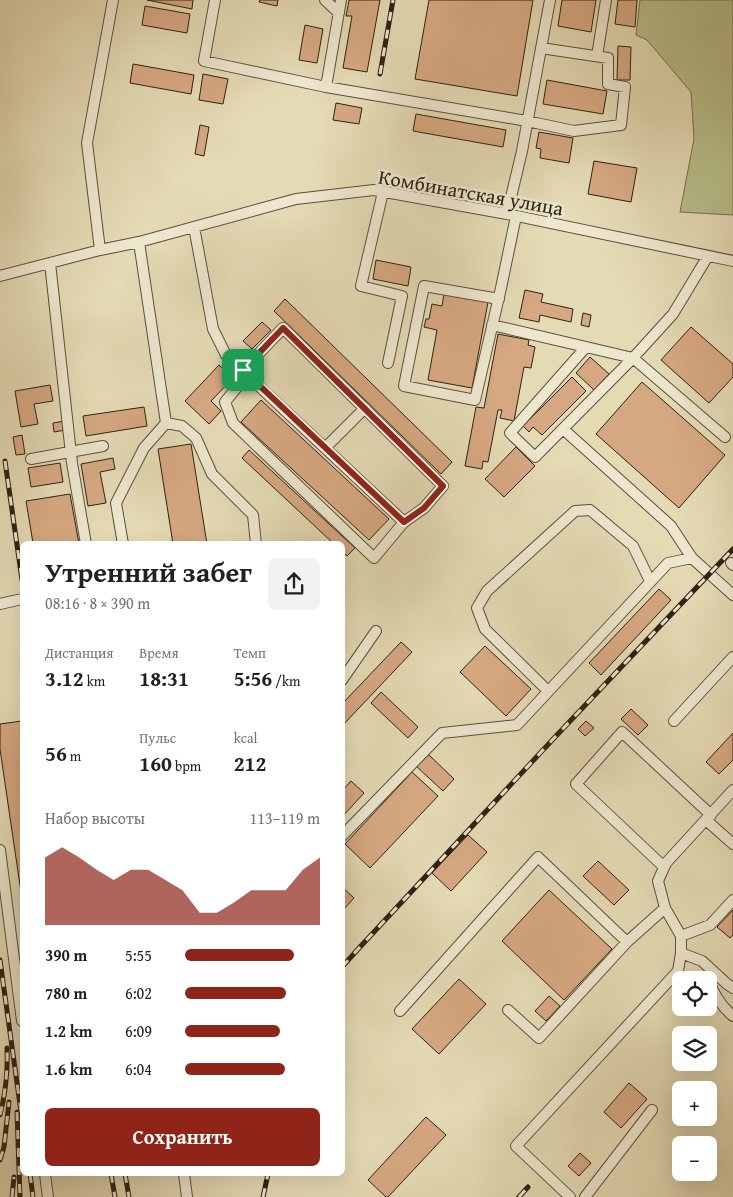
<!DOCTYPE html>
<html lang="ru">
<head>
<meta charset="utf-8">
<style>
  body { margin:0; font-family:"Gentium Book Plus",serif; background:#f2f2f2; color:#202124; height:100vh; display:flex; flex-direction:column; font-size:19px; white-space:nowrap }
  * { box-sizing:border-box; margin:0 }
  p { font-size:16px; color:#757577 }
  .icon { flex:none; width:28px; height:28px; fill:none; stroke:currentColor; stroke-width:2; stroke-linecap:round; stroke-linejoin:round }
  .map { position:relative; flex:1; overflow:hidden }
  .side { position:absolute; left:20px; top:541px; width:325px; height:635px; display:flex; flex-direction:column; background:#fff; border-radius:8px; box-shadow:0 5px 20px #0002 }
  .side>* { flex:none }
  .buttons { position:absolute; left:672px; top:971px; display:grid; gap:10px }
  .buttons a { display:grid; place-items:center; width:45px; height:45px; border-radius:8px; background:#fff; box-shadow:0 5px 20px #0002; font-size:25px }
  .pin { position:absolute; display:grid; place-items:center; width:42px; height:42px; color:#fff; margin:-21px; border-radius:10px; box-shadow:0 2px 8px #0006 }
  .round { display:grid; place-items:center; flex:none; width:52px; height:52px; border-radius:8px; background:#f2f2f2 }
  .headline { display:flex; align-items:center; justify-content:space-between; height:85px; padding:0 25px }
  h1 { font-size:28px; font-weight:700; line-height:38px }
  .stats { display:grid; grid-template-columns:repeat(3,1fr); gap:8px; height:85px; padding:5px 25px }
  .stats div { display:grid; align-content:center }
  .stats b { font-size:21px; font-weight:700 }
  .stats small { font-size:14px; font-weight:400 }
  .stats p { font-size:14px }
  .chart { height:140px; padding:10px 25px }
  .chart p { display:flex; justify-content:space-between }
  .chart svg { width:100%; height:90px; margin-top:5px; fill:#8f2418; opacity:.7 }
  .primary-button { display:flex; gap:10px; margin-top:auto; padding:10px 25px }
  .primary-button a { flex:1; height:58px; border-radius:8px; background:#8f2418; color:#fff; font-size:20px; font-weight:700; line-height:58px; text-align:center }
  ul { padding:0 25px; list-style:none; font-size:16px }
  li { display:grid; grid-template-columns:80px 60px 1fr; align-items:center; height:38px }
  li i { height:12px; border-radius:6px; background:#8f2418 }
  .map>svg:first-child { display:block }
  .green { fill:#b8be8a; stroke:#74704e }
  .building { fill:#d6a881; stroke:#2f2113 }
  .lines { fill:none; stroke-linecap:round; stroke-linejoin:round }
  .minor-casing { stroke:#5c4f3b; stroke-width:12 }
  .minor { stroke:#ede7ce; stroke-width:10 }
  .rail-casing { stroke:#2f2113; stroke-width:5 }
  .rail { stroke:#ede7ce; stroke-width:3; stroke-dasharray:9; stroke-linecap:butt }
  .route-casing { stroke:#fff; stroke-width:10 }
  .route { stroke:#8f2418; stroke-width:6 }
  .labels { text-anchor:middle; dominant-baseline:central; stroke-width:5; stroke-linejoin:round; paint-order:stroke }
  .street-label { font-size:20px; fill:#2f2113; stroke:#ede7ce }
</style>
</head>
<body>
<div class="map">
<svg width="733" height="1197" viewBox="0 0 733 1197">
  <rect width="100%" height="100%" fill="#e4dab4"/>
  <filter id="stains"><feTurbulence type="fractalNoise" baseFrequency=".004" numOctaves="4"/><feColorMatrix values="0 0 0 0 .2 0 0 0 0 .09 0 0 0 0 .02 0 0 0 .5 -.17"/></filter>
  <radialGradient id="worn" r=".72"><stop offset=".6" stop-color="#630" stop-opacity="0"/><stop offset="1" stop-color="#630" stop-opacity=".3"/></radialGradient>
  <path class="green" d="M640 0H733V215L680 212 694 139 691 92 647 40 636 35Z"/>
  <path class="building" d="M147 0H193L192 9Z
    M260 0H278L277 6 259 2Z
    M349 0H380L367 72 343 68 352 16H346Z
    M429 0H533L517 96 415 79Z
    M562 0H596L591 32 558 26Z
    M618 0H637L635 27 615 24Z
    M145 6 190 14 187 33 142 25Z
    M305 25 323 29 317 63 299 60Z
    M618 46 631 47 630 80H617Z
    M133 64 194 75 191 94 130 83Z
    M203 74 228 79 223 104 199 100Z
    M547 80 607 91 603 114 543 104Z
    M336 103 362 108 359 124 333 120Z
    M416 114 506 130 503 147 413 131Z
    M200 125 209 127 204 156 195 154Z
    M539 132 573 138 569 163 540 158 541 149 536 148Z
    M594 161 637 168 631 202 588 194Z
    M376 260 411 267 408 286 373 279Z
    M525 290 543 294 541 302 573 309 571 322 540 315 539 322 519 318Z
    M444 294 488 302 472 388 428 380 437 330 424 327 426 319H429L432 304 442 306Z
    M285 299 452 462 441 474 274 311Z
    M583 313 591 315 589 327 581 325Z
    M262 322 271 330 252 349 243 341Z
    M691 327 733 364V377L709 403 661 360Z
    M498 334 529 340 528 345 535 347 531 368 524 367 514 421 500 418 502 410H498L488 462 483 461 482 469 465 466 476 407 484 408Z
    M590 357 609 374 594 390 576 373Z
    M219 365 233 378 211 401 221 411 209 424 185 401Z
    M572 377 586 391 542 435 533 427 529 432 523 426Z
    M642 382 725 455 679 508 596 434Z
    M50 385 53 401 34 404 38 424 21 427 15 391Z
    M261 400 389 519 369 540 241 422Z
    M144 407 147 426 86 436 83 416Z
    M65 421 66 430 54 432 53 423Z
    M22 435 25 454 16 455 13 437Z
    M191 444 207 544H173L158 449Z
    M516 447 535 466 504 497 485 479Z
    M249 450 355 548 347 556 342 552V544H334L242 458Z
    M113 458 115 469 100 472 106 503 88 506 81 464Z
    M60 463 63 482 31 487 28 468Z
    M70 494 79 544H30L33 543 26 501Z
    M659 589 671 600 601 675 589 663Z
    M401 642 412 652 342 726V704Z
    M485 646 531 689 506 716 460 672Z
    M381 692 418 727 408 738 371 703Z
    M631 709 648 725 638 735 621 719Z
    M22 721V899L0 749V724Z
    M586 721 594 728 585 736 578 729Z
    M733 733V760L719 774 706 762Z
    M428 754 454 779 443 791 416 766Z
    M412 772 438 796 370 868 345 844Z
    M351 781 364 793 342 817V791Z
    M468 835 487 852 451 891 432 873Z
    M598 861 629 890 614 905 583 876Z
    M342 887 354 898 342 911Z
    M549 890 612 949 564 1000 502 941Z
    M733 910V935L730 938 717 927Z
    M459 979 486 1004 439 1054 412 1029Z
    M549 996 560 1006 546 1021 535 1011Z
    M629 1083 647 1099 621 1128 604 1112Z
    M426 1117 446 1135 388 1197H386L368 1180Z
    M580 1153 591 1163 579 1176 568 1166Z"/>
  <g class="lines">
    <defs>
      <path id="minor" d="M215 0 204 61 326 87 527 121 574 131 621 125 625 87 608 84V58L541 48
        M325 0 339 13
        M597 56 606 0
        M326 87 341 0
        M383 192 361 286 402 296 388 363
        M507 214 522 151 550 0
        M194 227 213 329 226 355 247 375 404 522 374 558 233 423 225 402 247 375
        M139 242 166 423
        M100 250 87 143 113 0
        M50 263 72 463 86 544
        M0 276 100 250 139 242 296 199 374 190 507 214 733 261
        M499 299 424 286 404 386 475 400 501 288 516 216
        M492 325 633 358 725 437
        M586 347 510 433 535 457 633 358 673 314 708 256
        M243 370 283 328 443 486 424 508 404 522
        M166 423 182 426 196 438 212 474 253 515 256 544
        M563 429 671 526 692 558 733 595
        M325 448 365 408
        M31 459 103 446
        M123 544 116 503 144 448 166 423
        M731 563 733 565
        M0 604 22 599
        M342 680 376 631
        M548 691 485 629 477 608 487 591 575 511 590 510 633 546 650 581
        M674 721 733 657
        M706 820 733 844
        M342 836 442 733 517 725 668 563 692 558
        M0 850 22 1021
        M664 867 576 784 622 732 711 815
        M681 936 710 925 733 900
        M681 953 702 961 727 984 733 988
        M709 980C713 993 722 1007 733 1016
        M508 1010 539 1038 627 942 665 908
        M400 1011 538 857 627 942
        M45 1174 48 1197
        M184 1174 187 1197
        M570 1197 516 1146 678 971 681 953V936L665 908 658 881 666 863 733 790
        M585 1197 652 1110"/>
    </defs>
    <use href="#minor" class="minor-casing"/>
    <use href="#minor" class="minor"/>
    <defs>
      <path id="rail" d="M380 74 393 0
        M5 461 22 580
        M0 960 22 1119
        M342 967 360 947 556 736 733 549
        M17 1112 20 1197
        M0 1115C5 1095 8 1069 7 1048
        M0 1160 4 1147 9 1102
        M30 1174 33 1197
        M111 1174 115 1197
        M125 1174 129 1197
        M12 1197 14 1177
        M263 1197 268 1174
        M519 1197 528 1187"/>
    </defs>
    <use href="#rail" class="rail-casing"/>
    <use href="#rail" class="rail"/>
  </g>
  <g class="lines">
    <defs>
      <path id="route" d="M283 328 443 486 424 508 404 522 243 370Z"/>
    </defs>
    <use href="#route" class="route-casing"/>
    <use href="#route" class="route"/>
  </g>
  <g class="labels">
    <g class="street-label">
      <text transform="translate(471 192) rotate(10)">Комбинатская улица</text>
    </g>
  </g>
  <rect width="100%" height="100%" filter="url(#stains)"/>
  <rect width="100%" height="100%" fill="url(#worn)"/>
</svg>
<div class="buttons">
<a><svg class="icon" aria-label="locate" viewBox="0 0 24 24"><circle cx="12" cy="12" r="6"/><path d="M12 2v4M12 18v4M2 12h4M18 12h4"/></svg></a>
<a><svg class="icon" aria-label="layers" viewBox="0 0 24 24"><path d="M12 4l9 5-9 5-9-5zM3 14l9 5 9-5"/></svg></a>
<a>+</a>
<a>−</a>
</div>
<div class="pin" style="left:243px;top:370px;background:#1e9e55"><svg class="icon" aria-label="arrive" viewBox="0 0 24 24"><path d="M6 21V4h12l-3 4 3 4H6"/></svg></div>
<section class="side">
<div class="headline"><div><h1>Утренний забег</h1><p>08:16 · 8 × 390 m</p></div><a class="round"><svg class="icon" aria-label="share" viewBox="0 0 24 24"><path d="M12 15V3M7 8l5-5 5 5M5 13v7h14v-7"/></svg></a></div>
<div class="stats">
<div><p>Дистанция</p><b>3.12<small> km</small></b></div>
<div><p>Время</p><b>18:31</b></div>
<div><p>Темп</p><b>5:56<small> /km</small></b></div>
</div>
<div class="stats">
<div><b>56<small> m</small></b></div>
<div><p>Пульс</p><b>160<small> bpm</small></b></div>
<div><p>kcal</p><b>212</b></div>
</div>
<div class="chart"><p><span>Набор высоты</span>113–119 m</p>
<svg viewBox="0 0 160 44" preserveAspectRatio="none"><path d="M0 44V11L10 6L20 11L30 17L40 22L50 17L60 17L70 22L80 27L90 38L100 38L110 33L120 27L130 27L140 27L150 17L160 11V44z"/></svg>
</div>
<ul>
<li><b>390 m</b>5:55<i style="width:81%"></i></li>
<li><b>780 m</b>6:02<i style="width:75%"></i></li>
<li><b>1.2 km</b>6:09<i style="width:70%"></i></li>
<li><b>1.6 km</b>6:04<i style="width:74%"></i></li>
</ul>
<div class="primary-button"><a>Сохранить</a></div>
</section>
</div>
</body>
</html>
